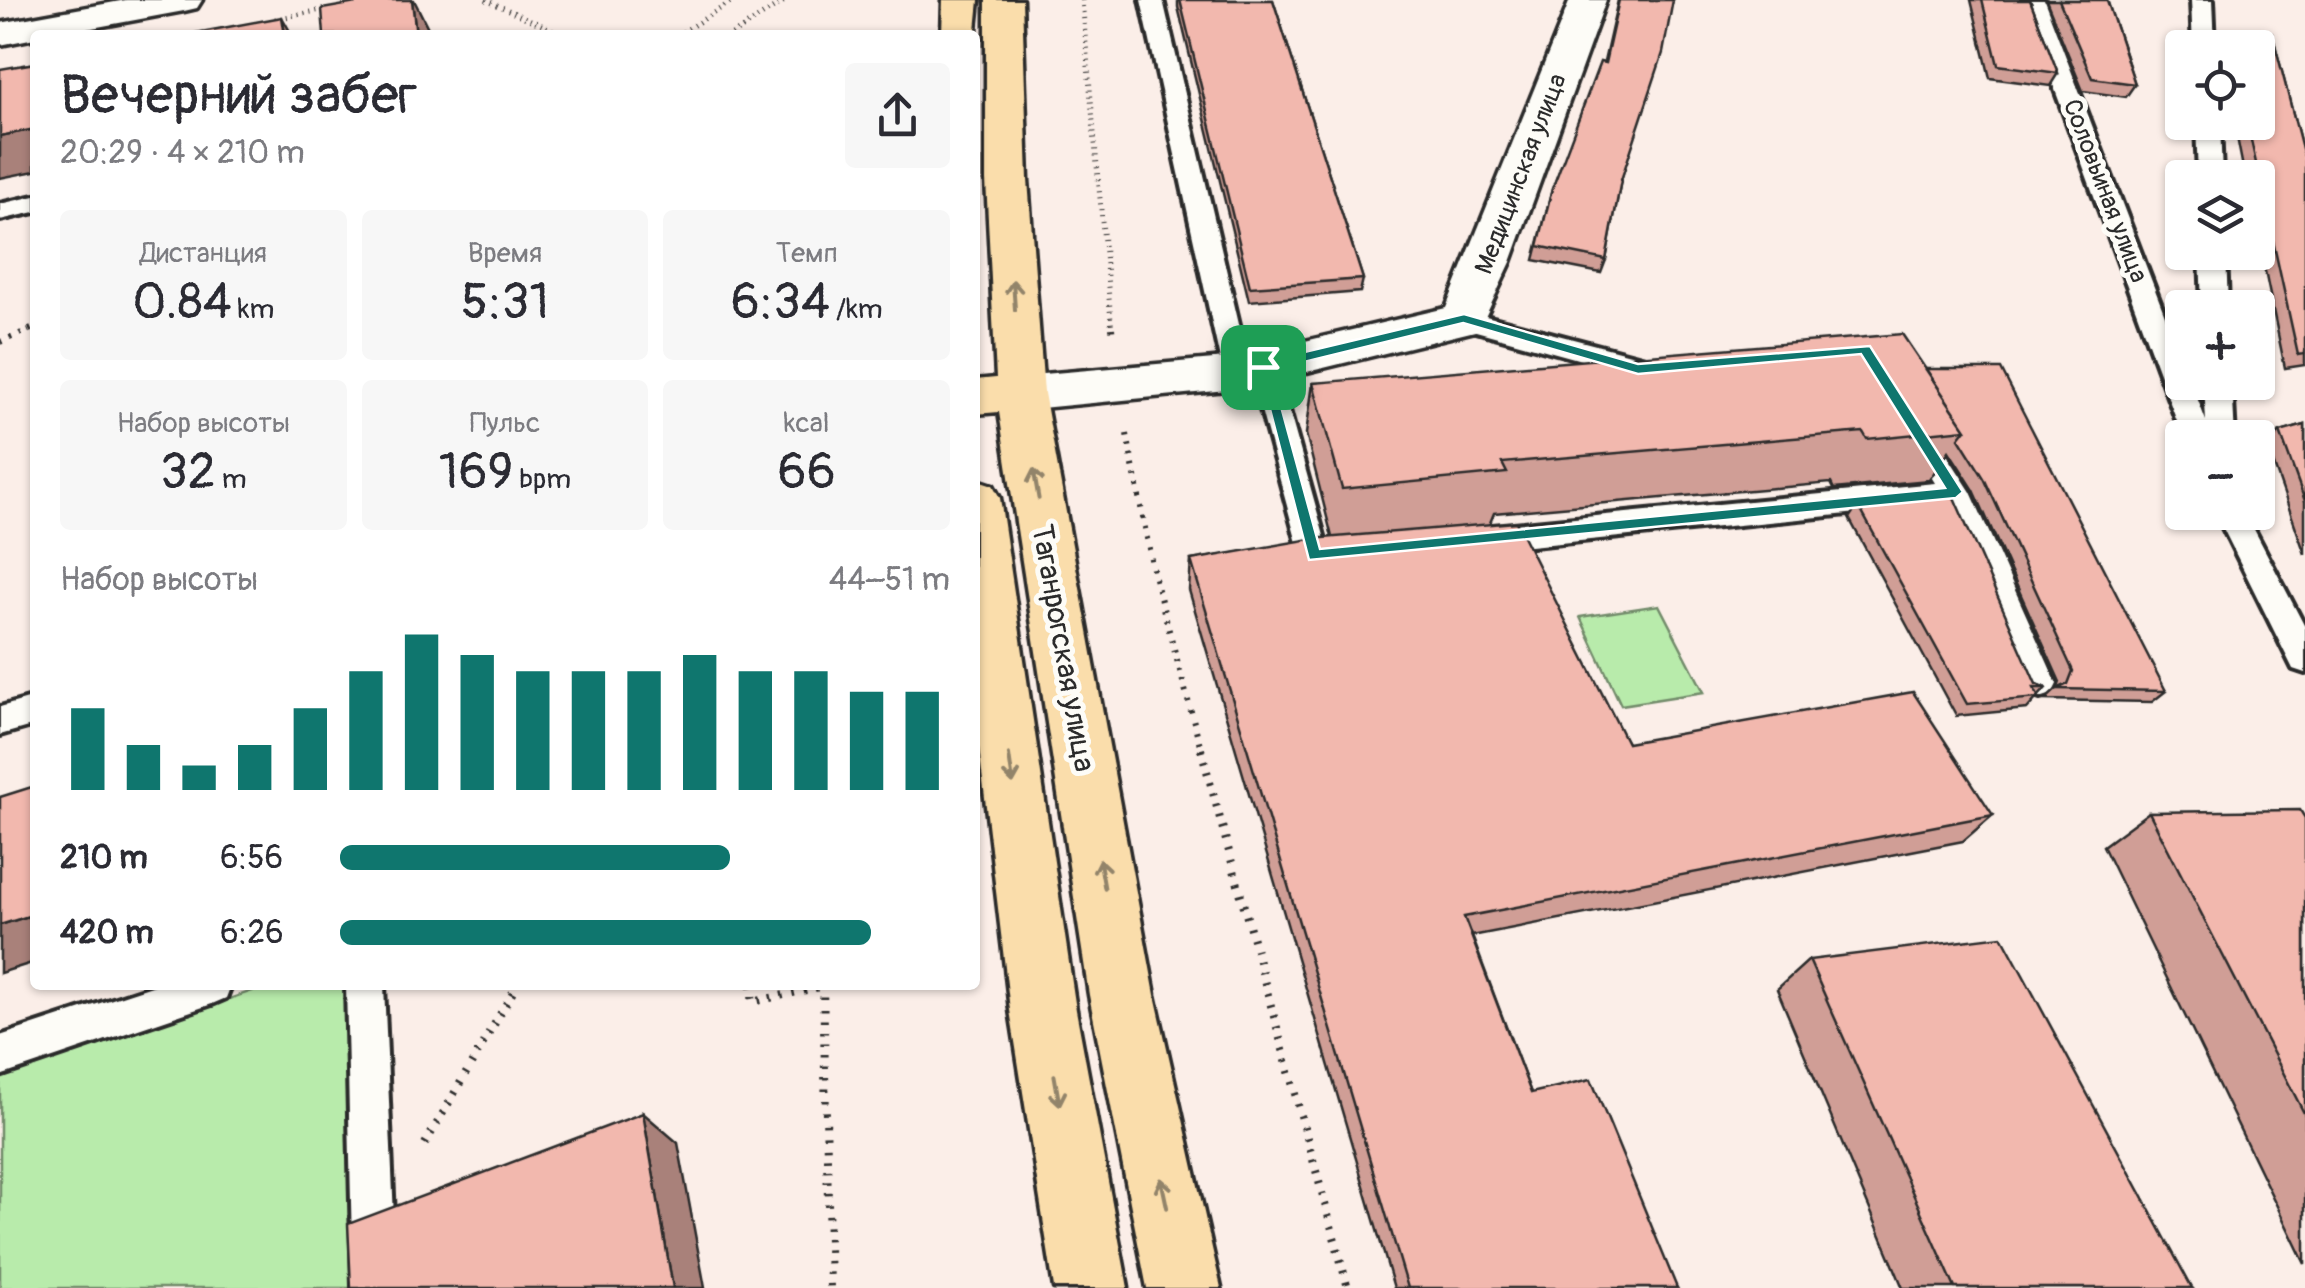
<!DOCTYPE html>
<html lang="ru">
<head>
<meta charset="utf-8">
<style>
  body { margin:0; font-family:Pangolin,sans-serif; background:#f7f7f7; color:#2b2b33; height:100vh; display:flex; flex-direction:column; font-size:38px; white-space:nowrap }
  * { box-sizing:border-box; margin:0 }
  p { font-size:32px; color:#7c7c81 }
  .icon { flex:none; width:55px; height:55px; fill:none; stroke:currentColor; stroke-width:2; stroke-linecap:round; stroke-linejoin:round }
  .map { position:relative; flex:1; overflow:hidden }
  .panel { position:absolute; left:30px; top:30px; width:950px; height:960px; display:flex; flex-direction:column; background:#fff; border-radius:10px; box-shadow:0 2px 8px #0004 }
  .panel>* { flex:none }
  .controls { position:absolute; left:2165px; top:30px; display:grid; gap:20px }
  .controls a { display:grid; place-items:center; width:110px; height:110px; border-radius:10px; background:#fff; box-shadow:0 2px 8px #0004; font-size:50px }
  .pin { position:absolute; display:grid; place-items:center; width:85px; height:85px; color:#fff; margin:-42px; border-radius:20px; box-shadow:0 5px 15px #0006 }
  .round { display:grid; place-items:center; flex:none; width:105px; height:105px; border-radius:10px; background:#f7f7f7 }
  .headline { display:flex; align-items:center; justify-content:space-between; height:170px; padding:0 30px }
  h1 { font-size:55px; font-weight:600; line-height:75px }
  .metrics { display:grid; grid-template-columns:repeat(3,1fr); gap:15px; height:170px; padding:10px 30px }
  .metrics div { display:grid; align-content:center; border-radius:10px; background:#f7f7f7; text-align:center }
  .metrics b { font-size:50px; font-weight:600 }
  .metrics small { font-size:28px; font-weight:400 }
  .metrics p { font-size:28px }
  .chart { height:280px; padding:20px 30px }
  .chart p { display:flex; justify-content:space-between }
  .chart svg { width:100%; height:180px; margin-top:10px; stroke:#0f766e; stroke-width:6 }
  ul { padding:0 30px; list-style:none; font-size:32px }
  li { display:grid; grid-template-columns:160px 120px 1fr; align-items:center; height:75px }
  li i { height:25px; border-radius:12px; background:#0f766e }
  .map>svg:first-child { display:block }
  .green { fill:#b8ebab; stroke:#728b6b; stroke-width:2.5 }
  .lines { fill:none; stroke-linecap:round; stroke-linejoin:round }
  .lane-casing { stroke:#2b2b2b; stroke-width:8 }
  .street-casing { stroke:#2b2b2b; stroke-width:7 }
  .secondary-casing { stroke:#2b2b2b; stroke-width:7 }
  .primary-casing { stroke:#2b2b2b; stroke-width:7 }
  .path-far2 { stroke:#2b2b2b; stroke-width:5; stroke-dasharray:1 5; stroke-linecap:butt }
  .path-far1 { stroke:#2b2b2b; stroke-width:6; stroke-dasharray:2.5 8; stroke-linecap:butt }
  .path { stroke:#2b2b2b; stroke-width:8; stroke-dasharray:2.5 9; stroke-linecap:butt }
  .lane { fill:#fdfcf7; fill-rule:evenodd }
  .street { fill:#fdfcf7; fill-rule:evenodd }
  .secondary { fill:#fdfcf7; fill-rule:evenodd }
  .primary { fill:#faddab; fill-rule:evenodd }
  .wall { fill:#d09e96; stroke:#2b2b2b; stroke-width:2.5 }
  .shaded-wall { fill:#a9817a; stroke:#2b2b2b; stroke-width:2.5 }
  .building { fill:#f2b8ae; stroke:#2b2b2b; stroke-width:2.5 }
  .oneway { stroke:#92846b }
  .route { fill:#0f766e; stroke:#fff; stroke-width:2.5; fill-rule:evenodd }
  .labels { text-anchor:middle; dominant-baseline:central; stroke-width:10; stroke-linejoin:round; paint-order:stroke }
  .far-street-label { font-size:25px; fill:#2b2b2b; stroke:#fdfcf7 }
  .street-label { font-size:30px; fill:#2b2b2b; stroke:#fdfcf7 }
</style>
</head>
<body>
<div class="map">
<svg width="2305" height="1288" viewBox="0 0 2305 1288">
  <rect width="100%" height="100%" fill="#fbeee8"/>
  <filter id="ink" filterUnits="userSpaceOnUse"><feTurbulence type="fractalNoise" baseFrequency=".01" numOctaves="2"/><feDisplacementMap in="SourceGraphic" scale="20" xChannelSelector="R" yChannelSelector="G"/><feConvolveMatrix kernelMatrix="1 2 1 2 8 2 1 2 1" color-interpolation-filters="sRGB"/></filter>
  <g filter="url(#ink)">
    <path class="green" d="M1659 605 1704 692 1621 705 1580 617Z
      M270 985H344L352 1288H0V1077Z"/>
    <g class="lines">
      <defs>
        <path id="lane" d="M1141 0H1163L1249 367 1253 360H1273L1277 367 1326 543 1350 544 1354 553 1350 562 1314 568 1303 565 1251 373 1247 380H1227L1223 373Z
          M2022 0H2044L2182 360V382H2191L2206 421 2204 382H2232L2235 438H2183Z
          M2191 0H2213L2215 48H2193Z
          M2196 122H2220L2222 178H2198Z
          M35 196V212L0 220V204Z
          M2200 252H2226L2228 308H2202Z
          M1463 310 1657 361 1661 368 1657 375 1647 378 1454 325 1450 319 1454 313Z
          M1916 419 1926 422 1971 492 2057 684 2052 694 2040 698 2028 694 1946 504 1482 551 1471 547 1467 539 1471 531 1482 527 1935 483 1902 429 1906 422Z
          M2215 512H2245L2305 627V673L2293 669Z
          M35 697V725L0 735V707Z
          M155 985H231L226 998 212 1004 0 1076V1036Z
          M346 985H384L397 1288H353Z"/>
        <path id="street" d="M1570 0H1606L1511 262 1479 330 1237 389 1020 410 1003 405 996 393 1003 381 1020 376 1237 357 1446 308Z"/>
        <path id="secondary" d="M126 0H202L197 8 184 11 54 35H35V38L0 45V23Z"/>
        <path id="primary" d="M943 0H979L975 40V35H942Z
          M986 0H1022L1028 180 1044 393 1155 995 1221 1288H1147L1089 995 999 412 975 414V380L996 378 986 180Z
          M975 479 993 485 1000 498 1076 1010 1128 1288H1054L1010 1010 975 713Z"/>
      </defs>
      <use href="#lane" class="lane-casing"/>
      <use href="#street" class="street-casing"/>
      <use href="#secondary" class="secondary-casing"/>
      <use href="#primary" class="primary-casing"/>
      <path class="path-far2" d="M486 0 564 35
        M1082 0 1112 331
        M275 19 327 9
        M678 35 734 0
        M732 35 786 0
        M28 331 35 328"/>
      <path class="path-far1" d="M1112 328 1113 337
        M0 342 34 328
        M1127 434 1154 575 1202 752"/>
      <path class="path" d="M1201 749 1348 1288
        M750 985 753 1002 824 986
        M823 985 830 1288
        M425 1144 517 985"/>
      <use href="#lane" class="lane"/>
      <use href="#street" class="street"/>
      <use href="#secondary" class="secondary"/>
      <use href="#primary" class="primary"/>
    </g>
    <path class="wall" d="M1178 0H1273L1363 279 1360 292 1249 301 1178 7Z
      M1618 0H1673L1621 180 1606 260 1601 273 1534 260 1552 189 1604 62Z
      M1971 0H2030L2058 73 2050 86 1990 78Z
      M2046 0H2107L2135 84 2126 97 2083 91Z
      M2272 33 2305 160V365L2285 368 2258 237V178H2245L2234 122H2258V48H2226L2229 43Z
      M1926 369 2166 691 2152 702 2045 700 2058 688 2060 682 1974 490 1949 451 1929 480 1834 489 1831 483 1494 513 1490 523 1627 743 1993 815 1963 841 1472 936 1531 1093 1677 1288H1394L1189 590 1191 560 1332 537 1306 434 1313 383Z
      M2305 425V554L2267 445 2280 432Z
      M1858 505 2036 684 2046 688 2027 709 1956 716 1849 518Z
      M2149 812 2305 818V1264L2103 846Z
      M1809 960 2192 1288H1903L1777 989Z"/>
    <path class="shaded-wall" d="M412 0H414L428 28 429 35H416Z
      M282 17 292 35H285Z
      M35 129V171L0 178V136Z
      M35 914V962L0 973V925Z
      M643 1113 678 1143 705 1288H673Z"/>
    <path class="building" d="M373 0H412L416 35H324L322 9Z
      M1180 0H1273L1363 279 1250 287Z
      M1619 0H1673L1663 53 1621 180 1606 260 1538 246 1552 189 1600 62 1605 63Z
      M1982 0H2030L2058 73 1998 65Z
      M2059 0H2107L2135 84 2092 78Z
      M282 17 285 35H185Z
      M2272 33 2305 160V354L2298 355 2247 122H2258V48H2230L2229 43Z
      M35 63V129L0 136V69Z
      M1902 334 1966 429 1867 439 1863 432 1502 463 1507 473 1342 489 1313 383Z
      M1926 369H2001L2166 691 2057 689 2068 684 2073 671 1984 478 1959 438 1966 429Z
      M2305 425V501L2280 432Z
      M1953 495 2036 684 2046 688H2034L2039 698 1967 704 1858 505Z
      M1516 522 1627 743 1913 692 1993 815 1464 917 1531 1093 1591 1079 1677 1288H1408L1191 560 1311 539Z
      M35 786V914L0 925V797Z
      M2300 810 2305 818V1115L2149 812Z
      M2002 936 2192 1288H1955L1809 960Z
      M643 1113 673 1288H351L348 1224Z"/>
    <defs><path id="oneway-shaft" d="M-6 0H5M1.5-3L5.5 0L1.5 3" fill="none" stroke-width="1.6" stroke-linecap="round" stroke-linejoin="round" transform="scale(2.5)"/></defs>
    <g class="oneway">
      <use href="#oneway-shaft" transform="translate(1014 295) rotate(-94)"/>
      <use href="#oneway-shaft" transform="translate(1036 484) rotate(-100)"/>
      <use href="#oneway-shaft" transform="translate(1011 769) rotate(82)"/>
      <use href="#oneway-shaft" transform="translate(1102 874) rotate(-100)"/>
      <use href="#oneway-shaft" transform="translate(1057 1090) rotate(80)"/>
      <use href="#oneway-shaft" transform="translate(1164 1193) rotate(-102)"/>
    </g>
  </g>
  <path class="route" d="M1464 314 1638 364 1870 346 1963 492 1956 498 1309 560 1258 363ZM1463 323 1638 374 1861 354 1945 488 1320 549 1271 370Z"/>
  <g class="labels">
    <g class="far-street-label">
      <text transform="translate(1521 174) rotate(-69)">Медицинская улица</text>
      <text transform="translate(2105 191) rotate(69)">Соловьиная улица</text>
    </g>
    <g class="street-label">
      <text transform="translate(1063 648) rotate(80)">Таганрогская улица</text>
    </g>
  </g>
</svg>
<div class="controls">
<a><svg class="icon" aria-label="locate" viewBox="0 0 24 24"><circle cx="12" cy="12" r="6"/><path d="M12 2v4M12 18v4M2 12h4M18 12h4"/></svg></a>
<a><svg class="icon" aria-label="layers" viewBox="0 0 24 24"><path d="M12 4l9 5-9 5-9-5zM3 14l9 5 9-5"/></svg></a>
<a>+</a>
<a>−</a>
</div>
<div class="pin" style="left:1263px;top:367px;background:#1e9e55"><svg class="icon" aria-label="arrive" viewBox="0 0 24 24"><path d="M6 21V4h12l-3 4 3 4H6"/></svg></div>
<section class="panel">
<div class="headline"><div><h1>Вечерний забег</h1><p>20:29 · 4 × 210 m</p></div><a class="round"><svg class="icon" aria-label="share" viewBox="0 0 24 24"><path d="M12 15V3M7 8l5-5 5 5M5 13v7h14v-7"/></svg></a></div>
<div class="metrics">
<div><p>Дистанция</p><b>0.84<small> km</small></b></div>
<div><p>Время</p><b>5:31</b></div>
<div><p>Темп</p><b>6:34<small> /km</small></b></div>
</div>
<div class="metrics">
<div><p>Набор высоты</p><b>32<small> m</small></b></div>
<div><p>Пульс</p><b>169<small> bpm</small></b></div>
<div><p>kcal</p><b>66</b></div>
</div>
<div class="chart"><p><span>Набор высоты</span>44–51 m</p>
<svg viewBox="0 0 160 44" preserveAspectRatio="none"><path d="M5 44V24M15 44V33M25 44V38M35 44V33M45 44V24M55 44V15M65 44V6M75 44V11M85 44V15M95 44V15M105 44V15M115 44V11M125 44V15M135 44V15M145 44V20M155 44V20"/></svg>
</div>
<ul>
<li><b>210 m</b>6:56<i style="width:64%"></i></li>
<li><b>420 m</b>6:26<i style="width:87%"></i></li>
</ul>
</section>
</div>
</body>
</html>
